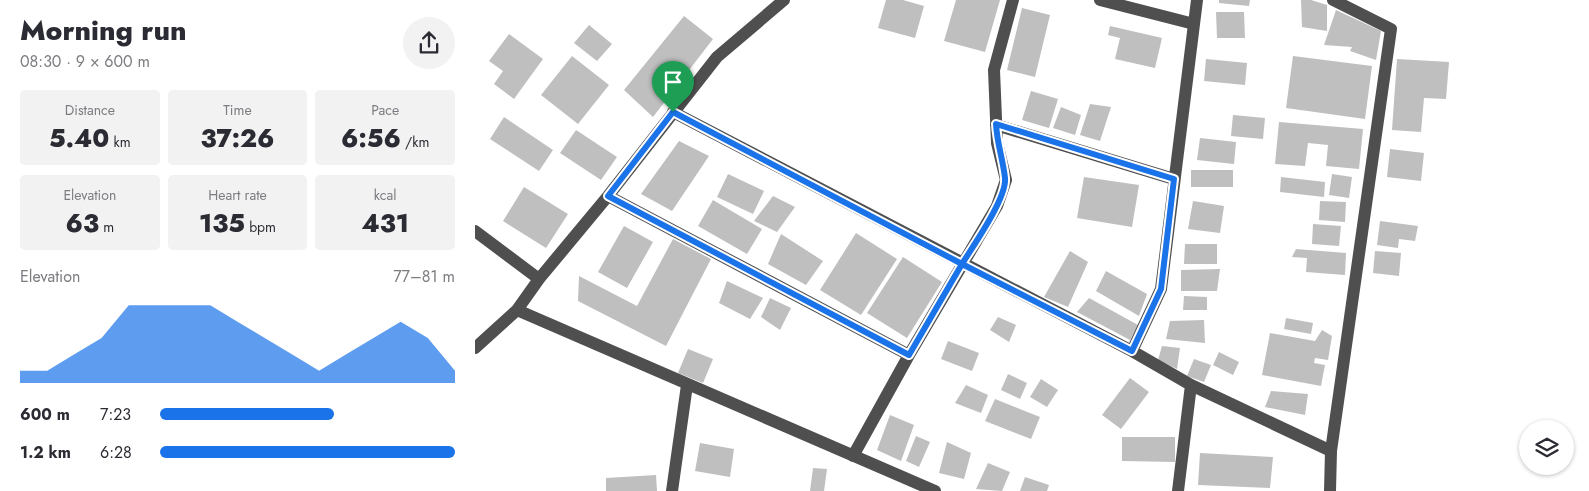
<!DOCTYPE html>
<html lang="en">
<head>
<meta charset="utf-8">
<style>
  body { margin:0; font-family:Jost,sans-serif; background:#f2f2f3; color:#2b2b33; height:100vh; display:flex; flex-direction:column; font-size:19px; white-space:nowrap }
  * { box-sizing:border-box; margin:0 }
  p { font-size:16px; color:#7c7c81 }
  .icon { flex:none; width:28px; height:28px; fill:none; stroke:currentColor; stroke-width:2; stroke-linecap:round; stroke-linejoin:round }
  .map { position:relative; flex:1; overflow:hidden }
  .drawer { display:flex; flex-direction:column; background:#fff; width:475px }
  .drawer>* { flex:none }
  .controls { position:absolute; left:1044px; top:420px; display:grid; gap:10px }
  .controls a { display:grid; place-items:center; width:55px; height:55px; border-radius:50%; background:#fff; box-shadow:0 1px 4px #0004; font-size:25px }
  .pin { position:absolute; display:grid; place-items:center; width:42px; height:42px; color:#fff; margin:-51px -21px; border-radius:50% 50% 50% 0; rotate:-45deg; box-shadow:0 0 5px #0007 }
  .pin .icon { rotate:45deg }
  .round { display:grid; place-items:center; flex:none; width:52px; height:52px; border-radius:26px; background:#f2f2f3 }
  .headline { display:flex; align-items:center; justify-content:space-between; height:85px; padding:0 20px }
  h1 { font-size:28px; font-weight:800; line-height:38px }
  .figures { display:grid; grid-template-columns:repeat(3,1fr); gap:8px; height:85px; padding:5px 20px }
  .figures div { display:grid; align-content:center; border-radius:5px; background:#f2f2f3; text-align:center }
  .figures b { font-size:25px; font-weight:800 }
  .figures small { font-size:14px; font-weight:400 }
  .figures p { font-size:14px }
  .chart { height:140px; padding:10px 20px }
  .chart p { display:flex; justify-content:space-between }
  .chart svg { width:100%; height:90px; margin-top:5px; fill:#1a73e8; opacity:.7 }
  ul { padding:0 20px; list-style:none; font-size:16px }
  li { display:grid; grid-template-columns:80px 60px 1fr; align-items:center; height:38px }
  li i { height:12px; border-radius:6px; background:#1a73e8 }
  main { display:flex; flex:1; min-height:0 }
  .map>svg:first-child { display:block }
  .building { fill:#bfbfbf }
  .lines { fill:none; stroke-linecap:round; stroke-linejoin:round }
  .minor { stroke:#4f4f4f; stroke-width:12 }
  .route-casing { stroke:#fff; stroke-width:10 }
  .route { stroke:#1a73e8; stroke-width:6 }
</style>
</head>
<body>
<main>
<section class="drawer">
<div class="headline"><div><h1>Morning run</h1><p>08:30 · 9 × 600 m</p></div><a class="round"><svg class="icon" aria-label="share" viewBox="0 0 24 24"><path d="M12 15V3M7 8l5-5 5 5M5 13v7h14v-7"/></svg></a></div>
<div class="figures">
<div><p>Distance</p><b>5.40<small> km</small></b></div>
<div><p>Time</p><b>37:26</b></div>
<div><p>Pace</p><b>6:56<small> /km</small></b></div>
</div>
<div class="figures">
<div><p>Elevation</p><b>63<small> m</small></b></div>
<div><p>Heart rate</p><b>135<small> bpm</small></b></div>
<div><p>kcal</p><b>431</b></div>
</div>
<div class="chart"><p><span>Elevation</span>77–81 m</p>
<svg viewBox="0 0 160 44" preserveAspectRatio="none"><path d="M0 44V38L10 38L20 30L30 22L40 6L50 6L60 6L70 6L80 14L90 22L100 30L110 38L120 30L130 22L140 14L150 22L160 38V44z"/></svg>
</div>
<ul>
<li><b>600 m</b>7:23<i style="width:59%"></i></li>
<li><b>1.2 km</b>6:28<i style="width:100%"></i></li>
</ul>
</section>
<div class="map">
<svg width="1114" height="491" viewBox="0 0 1114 491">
  <rect width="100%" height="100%" fill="#fff"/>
  <path class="building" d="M411 0H428L449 6 440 38 403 28Z
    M481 0H525L510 52 469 41Z
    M744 0H775L774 6 744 3Z
    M826 0H836L852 5V31L827 27Z
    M547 8 575 15 560 77 532 70Z
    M861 10 906 31 901 60 875 51 877 47 849 45Z
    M741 12H769L770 38H742Z
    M209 16 238 39 178 117 149 90Z
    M114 25 137 44 122 61 99 43Z
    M635 26 687 38 680 68 640 59 645 38 633 35Z
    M34 34 68 59 39 99 19 84 28 71 14 61Z
    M97 56 134 85 103 124 66 95Z
    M818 56 897 66 890 119 811 108Z
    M731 59 772 63 770 85 729 81Z
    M922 59 974 62 971 99 949 98 946 132 917 130Z
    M556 91 583 99 574 128 547 120Z
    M615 104 636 107 625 141 605 135Z
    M586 107 606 115 600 135 578 128Z
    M758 115 790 118 788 139 756 136Z
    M29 117 78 150 64 171 15 139Z
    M804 122 888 129 884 169 851 166 853 145 833 143 830 166 800 164Z
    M101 130 142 157 126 180 85 153Z
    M725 138 761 142 759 164 722 160Z
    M204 141 234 156 197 211 166 194Z
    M915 149 949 153 946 181 912 177Z
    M716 170H758V187H716Z
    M253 174 289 191 278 214 242 197Z
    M857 174 877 177 874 198 854 195Z
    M609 177 664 185 657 227 602 218Z
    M806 177 850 182 849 197 805 192Z
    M49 187 93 214 71 248 28 221Z
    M298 196 320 207 302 232 279 221Z
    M238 200 287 229 272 254 223 226Z
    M718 201 749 206 745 233 713 229Z
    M845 201 871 202 870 222 844 220Z
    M905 221 943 226 940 241 924 239 923 248 902 245Z
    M838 224 866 226 864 246 837 244Z
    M149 226 178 242 152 288 123 272Z
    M381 233 422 259 386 315 345 290Z
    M306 234 348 261 331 285 293 264Z
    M198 239 236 259 191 346 103 301 104 276 162 306Z
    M710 244H742V264H709Z
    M821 249 871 253 870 275 831 272 832 258 817 257Z
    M595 251 613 262 593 307 569 297Z
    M900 251 926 253 924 276 898 273Z
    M428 257 467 282 432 338 392 313Z
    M745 269 742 291H706V270Z
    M631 271 672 294 664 316 621 291Z
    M252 281 288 298 275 319 244 303Z
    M709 296 732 297V310H708Z
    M295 298 316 308 305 330 286 317Z
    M614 298 663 325 655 340 602 312Z
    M523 317 541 325 534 342 515 330Z
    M811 318 838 323 836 334 809 329Z
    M729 320 730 343 691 339 695 321Z
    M847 330 857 336 853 360 840 358 839 363 850 365 846 386 787 375 795 333 840 341Z
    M473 341 504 353 497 371 466 359Z
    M687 346 705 348 702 369 683 360Z
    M213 349 238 359 228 383 203 373Z
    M744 352 764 362 758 375 738 365Z
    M719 359 736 365 729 382 712 376Z
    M533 374 552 383 545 399 526 390Z
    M655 378 674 392 646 429 627 415Z
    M566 379 583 390 572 407 555 397Z
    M491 385 513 395 506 413 480 403Z
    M796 391 833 394 830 415 790 407Z
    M520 399 565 417 556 439 510 421Z
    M415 415 439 425 426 461 402 450Z
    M441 436 455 442 444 467 431 461Z
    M647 437H700V462L647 461Z
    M472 442 496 453 489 479 464 473Z
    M225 443 259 449 255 477 220 471Z
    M725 453 798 457 795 488 723 485Z
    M513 463 535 472 527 491 501 489Z
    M338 468 352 469 349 491H335Z
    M181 475 182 491H131V478Z
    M550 477 574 485 572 491H545Z"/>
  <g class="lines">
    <path class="minor" d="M625 0 719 24
      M198 112 657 351 716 385 856 451
      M521 125 699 179
      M133 196 434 355
      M0 231 64 279
      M42 310 460 491
      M0 348 42 310 64 279 133 196 242 57 309 0
      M657 351 686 289 722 0
      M378 456 434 355 522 206 531 180 522 143 519 70 538 0
      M197 491 212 385
      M703 491 716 385
      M855 491 856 451 916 29 858 0"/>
  </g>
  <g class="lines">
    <defs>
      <path id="route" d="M198 112 133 196 434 355 487 264 657 351 686 289 699 179 521 124C522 143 528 160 530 178 532 198 498 246 487 264L198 112"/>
    </defs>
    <use href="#route" class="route-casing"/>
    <use href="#route" class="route"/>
  </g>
</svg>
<div class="controls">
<a><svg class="icon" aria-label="layers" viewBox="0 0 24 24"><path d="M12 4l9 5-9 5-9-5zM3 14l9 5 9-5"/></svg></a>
</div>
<div class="pin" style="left:198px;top:112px;background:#1e9e55"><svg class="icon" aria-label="arrive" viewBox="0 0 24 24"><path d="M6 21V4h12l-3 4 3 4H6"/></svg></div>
</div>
</main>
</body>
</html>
